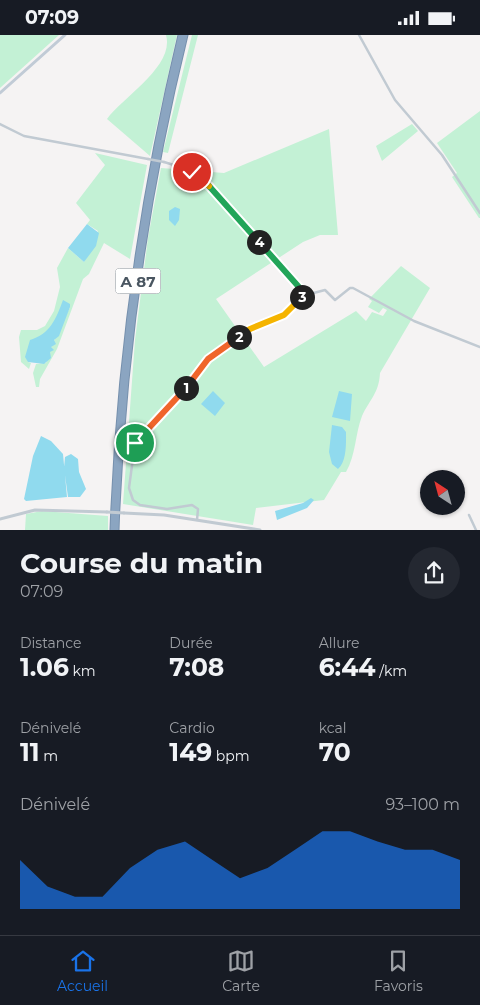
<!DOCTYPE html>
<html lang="fr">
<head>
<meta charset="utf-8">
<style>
  body { margin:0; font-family:Montserrat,sans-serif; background:#242831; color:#f1f3f6; height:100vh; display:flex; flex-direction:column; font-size:19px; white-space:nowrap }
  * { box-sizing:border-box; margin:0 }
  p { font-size:16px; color:#9ea1a6 }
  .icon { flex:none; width:28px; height:28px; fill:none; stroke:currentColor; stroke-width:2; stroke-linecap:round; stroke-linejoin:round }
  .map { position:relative; height:495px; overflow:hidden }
  .details { display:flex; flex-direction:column; background:#171b24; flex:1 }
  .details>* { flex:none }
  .needle { width:32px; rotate:324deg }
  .tools { position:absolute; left:420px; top:435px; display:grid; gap:10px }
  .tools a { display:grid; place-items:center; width:45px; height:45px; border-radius:50%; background:#171b24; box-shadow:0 1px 4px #0004; font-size:25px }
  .pin { position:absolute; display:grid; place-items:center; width:42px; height:42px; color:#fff; margin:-21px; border:2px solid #fff; border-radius:50%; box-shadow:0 1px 5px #0007 }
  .km { position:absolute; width:25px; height:25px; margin:-12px; border-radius:50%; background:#222; color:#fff; font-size:14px; line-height:25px; text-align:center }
  .round { display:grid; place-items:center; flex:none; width:52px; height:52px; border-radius:26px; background:#242831 }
  .head { display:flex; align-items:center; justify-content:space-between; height:85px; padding:0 20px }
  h1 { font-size:28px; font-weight:700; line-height:38px }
  .stats { display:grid; grid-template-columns:repeat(3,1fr); gap:8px; height:85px; padding:5px 20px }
  .stats div { display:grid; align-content:center }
  .stats b { font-size:25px; font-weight:700 }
  .stats small { font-size:14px; font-weight:400 }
  .stats p { font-size:14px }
  .chart { height:140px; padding:10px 20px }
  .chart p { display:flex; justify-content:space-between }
  .chart svg { width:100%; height:90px; margin-top:5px; fill:#1a73e8; opacity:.7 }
  .status { display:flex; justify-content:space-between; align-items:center; height:35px; padding:0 25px; background:#171b24; direction:ltr }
  .status svg { height:14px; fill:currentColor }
  .dock { display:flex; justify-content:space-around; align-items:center; height:70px; border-top:1px solid #363941; background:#171b24; font-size:14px; color:#9ea1a6 }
  .dock a { display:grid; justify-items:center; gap:2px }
  .dock .current { color:#1a73e8 }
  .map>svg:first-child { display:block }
  .green { fill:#c3f1d5 }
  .water { fill:#90daee }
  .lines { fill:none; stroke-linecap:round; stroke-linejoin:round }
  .motorway-casing { stroke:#7690ad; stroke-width:7 }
  .minor { stroke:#c1cad2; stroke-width:2.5 }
  .tertiary { stroke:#c1cad2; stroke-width:3 }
  .secondary { stroke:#c1cbd6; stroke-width:3 }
  .motorway { stroke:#8ba5c1; stroke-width:5 }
  .minor-bridge { stroke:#c1cad2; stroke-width:2.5 }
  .tertiary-bridge { stroke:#c1cad2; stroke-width:3 }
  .split-1-casing { stroke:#fff; stroke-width:10 }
  .split-2-casing { stroke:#fff; stroke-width:10 }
  .split-3-casing { stroke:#fff; stroke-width:10 }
  .split-4-casing { stroke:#fff; stroke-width:10 }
  .split-5-casing { stroke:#fff; stroke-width:10 }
  .split-6-casing { stroke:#fff; stroke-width:10 }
  .split-1 { stroke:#f0652b; stroke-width:6 }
  .split-2 { stroke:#f0652b; stroke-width:6 }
  .split-3 { stroke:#f5b400; stroke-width:6 }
  .split-4 { stroke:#22a559; stroke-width:6 }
  .split-5 { stroke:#22a559; stroke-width:6 }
  .split-6 { stroke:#f5b400; stroke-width:6 }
  .labels { text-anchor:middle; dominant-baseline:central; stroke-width:5; stroke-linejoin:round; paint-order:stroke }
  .shield { fill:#fff; stroke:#808990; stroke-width:1 }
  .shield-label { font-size:15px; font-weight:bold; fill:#4a5661 }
</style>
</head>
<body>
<div class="status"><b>07:09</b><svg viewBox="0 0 49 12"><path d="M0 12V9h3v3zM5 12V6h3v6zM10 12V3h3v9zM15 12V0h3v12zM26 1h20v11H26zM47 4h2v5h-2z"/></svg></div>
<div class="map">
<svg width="480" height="495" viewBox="0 0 480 495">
  <rect width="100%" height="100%" fill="#f5f3f3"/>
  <path class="green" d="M0 0H59L0 53Z
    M166 0H177L150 121 107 84C123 62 175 31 166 0Z
    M192 0H198L168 118 163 117Z
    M480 76V183H479L452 142 457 138 437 108Z
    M412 89 418 96 382 126 376 111Z
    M329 94 338 200H320L303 207 216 264 264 332 356 276 366 286 372 277 383 281 387 275 383 273 379 278 368 272 372 266 369 264 401 231 430 253 380 338C379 358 370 364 362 381 355 399 356 420 346 437H341L324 465 256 473 253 490 123 469 135 305 148 203 161 133 224 138Z
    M95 118 147 130 130 224 104 208 89 239 83 244 57 314 40 344 39 352H36L33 338 36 329 46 328 51 312 70 272 40 303 28 327 31 328 29 334 21 327 19 302 21 295H37L45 291 54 276 60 252 57 233 68 213 84 227 98 196 87 189 90 185 76 168 105 130Z
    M42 476 108 481V495H25L26 479Z"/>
  <path class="water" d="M175 172 180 174 179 185 175 191 169 185V176Z
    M87 189 99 198 96 211 84 227 68 213Z
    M63 265 70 269V272L59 301 54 305 56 309 51 312 54 315 50 317 51 323 44 329 28 327 25 322 30 305C50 299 56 284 63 265Z
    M213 356 225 368 215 381 201 369Z
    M339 356 352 359 350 386 332 382Z
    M332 390 342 392 346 397C346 408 347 426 338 434L332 429 329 417Z
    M41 401 51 406 63 419 67 462 26 466 24 464 33 421Z
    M71 419 78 424 79 437 86 454 80 462H68L64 433 65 422Z
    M311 463 314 465 307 473 277 485 275 476 303 468Z"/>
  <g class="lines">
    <defs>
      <path id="motorway" d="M113 495C119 328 142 162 181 0
        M116 495C122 328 145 162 185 0"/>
    </defs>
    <use href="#motorway" class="motorway-casing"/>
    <path class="minor" d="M359 0 395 65 442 120 480 178
      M0 89 24 101 148 124
      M164 127 187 134 207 148 306 260
      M469 480 476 495
      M197 485 198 474 192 470 167 474 140 470 133 465 129 453 135 408 182 357 201 332 214 319 250 294 285 280 306 260 325 255 335 265 350 253H353L414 286 480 312"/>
    <path class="tertiary" d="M124 478 164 480 260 495
      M0 484 35 475 107 477"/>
    <path class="secondary" d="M0 58 65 0"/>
    <use href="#motorway" class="motorway"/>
    <path class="minor-bridge" d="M148 124 164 127"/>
    <path class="tertiary-bridge" d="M107 477 124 478"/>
  </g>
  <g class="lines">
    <defs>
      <path id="split-1" d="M135 408 186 353"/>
      <path id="split-2" d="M186 353 208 324 239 302"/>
      <path id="split-3" d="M239 302 250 294 284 280 302 262"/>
      <path id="split-4" d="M259 207 306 260 302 262"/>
      <path id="split-5" d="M209 151 259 207"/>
      <path id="split-6" d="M192 137 209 151"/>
    </defs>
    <use href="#split-1" class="split-1-casing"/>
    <use href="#split-2" class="split-2-casing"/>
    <use href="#split-3" class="split-3-casing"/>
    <use href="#split-4" class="split-4-casing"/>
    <use href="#split-5" class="split-5-casing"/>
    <use href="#split-6" class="split-6-casing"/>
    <use href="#split-1" class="split-1"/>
    <use href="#split-2" class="split-2"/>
    <use href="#split-3" class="split-3"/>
    <use href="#split-4" class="split-4"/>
    <use href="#split-5" class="split-5"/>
    <use href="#split-6" class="split-6"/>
  </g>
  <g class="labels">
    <rect class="shield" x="115.5" y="233.5" width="45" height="25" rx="4"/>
    <g class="shield-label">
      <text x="138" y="246">A 87</text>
    </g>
  </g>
</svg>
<div class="tools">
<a><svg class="needle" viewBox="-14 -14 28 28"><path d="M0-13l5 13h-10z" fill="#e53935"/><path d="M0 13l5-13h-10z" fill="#9ea1a6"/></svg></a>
</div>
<div class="pin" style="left:135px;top:408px;background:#1e9e55"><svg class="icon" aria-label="arrive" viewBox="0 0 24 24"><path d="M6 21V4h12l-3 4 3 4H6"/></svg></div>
<div class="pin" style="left:192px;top:137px;background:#d93025"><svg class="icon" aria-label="check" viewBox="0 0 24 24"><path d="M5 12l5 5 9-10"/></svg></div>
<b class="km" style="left:186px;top:353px">1</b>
<b class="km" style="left:239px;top:302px">2</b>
<b class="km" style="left:302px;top:262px">3</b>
<b class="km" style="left:259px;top:207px">4</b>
</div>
<section class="details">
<div class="head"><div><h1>Course du matin</h1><p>07:09</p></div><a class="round"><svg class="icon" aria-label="share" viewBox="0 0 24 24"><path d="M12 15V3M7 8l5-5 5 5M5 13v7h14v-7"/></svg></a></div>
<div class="stats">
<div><p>Distance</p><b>1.06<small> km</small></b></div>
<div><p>Durée</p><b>7:08</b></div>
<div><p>Allure</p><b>6:44<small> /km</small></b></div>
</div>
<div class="stats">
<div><p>Dénivelé</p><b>11<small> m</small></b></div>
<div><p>Cardio</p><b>149<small> bpm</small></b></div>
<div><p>kcal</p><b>70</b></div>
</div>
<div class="chart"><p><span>Dénivelé</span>93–100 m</p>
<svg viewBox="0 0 160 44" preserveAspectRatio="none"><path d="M0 44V20L10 33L20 38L30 38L40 24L50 15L60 11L70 20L80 29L90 24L100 15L110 6L120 6L130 11L140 15L150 15L160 20V44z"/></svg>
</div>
</section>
<nav class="dock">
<a class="current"><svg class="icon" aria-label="home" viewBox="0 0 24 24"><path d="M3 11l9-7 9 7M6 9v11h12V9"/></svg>Accueil</a>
<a><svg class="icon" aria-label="map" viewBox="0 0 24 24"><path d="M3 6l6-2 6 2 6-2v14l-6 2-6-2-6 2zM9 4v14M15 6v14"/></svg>Carte</a>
<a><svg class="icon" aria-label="saved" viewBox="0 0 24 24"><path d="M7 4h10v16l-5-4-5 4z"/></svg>Favoris</a>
</nav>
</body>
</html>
